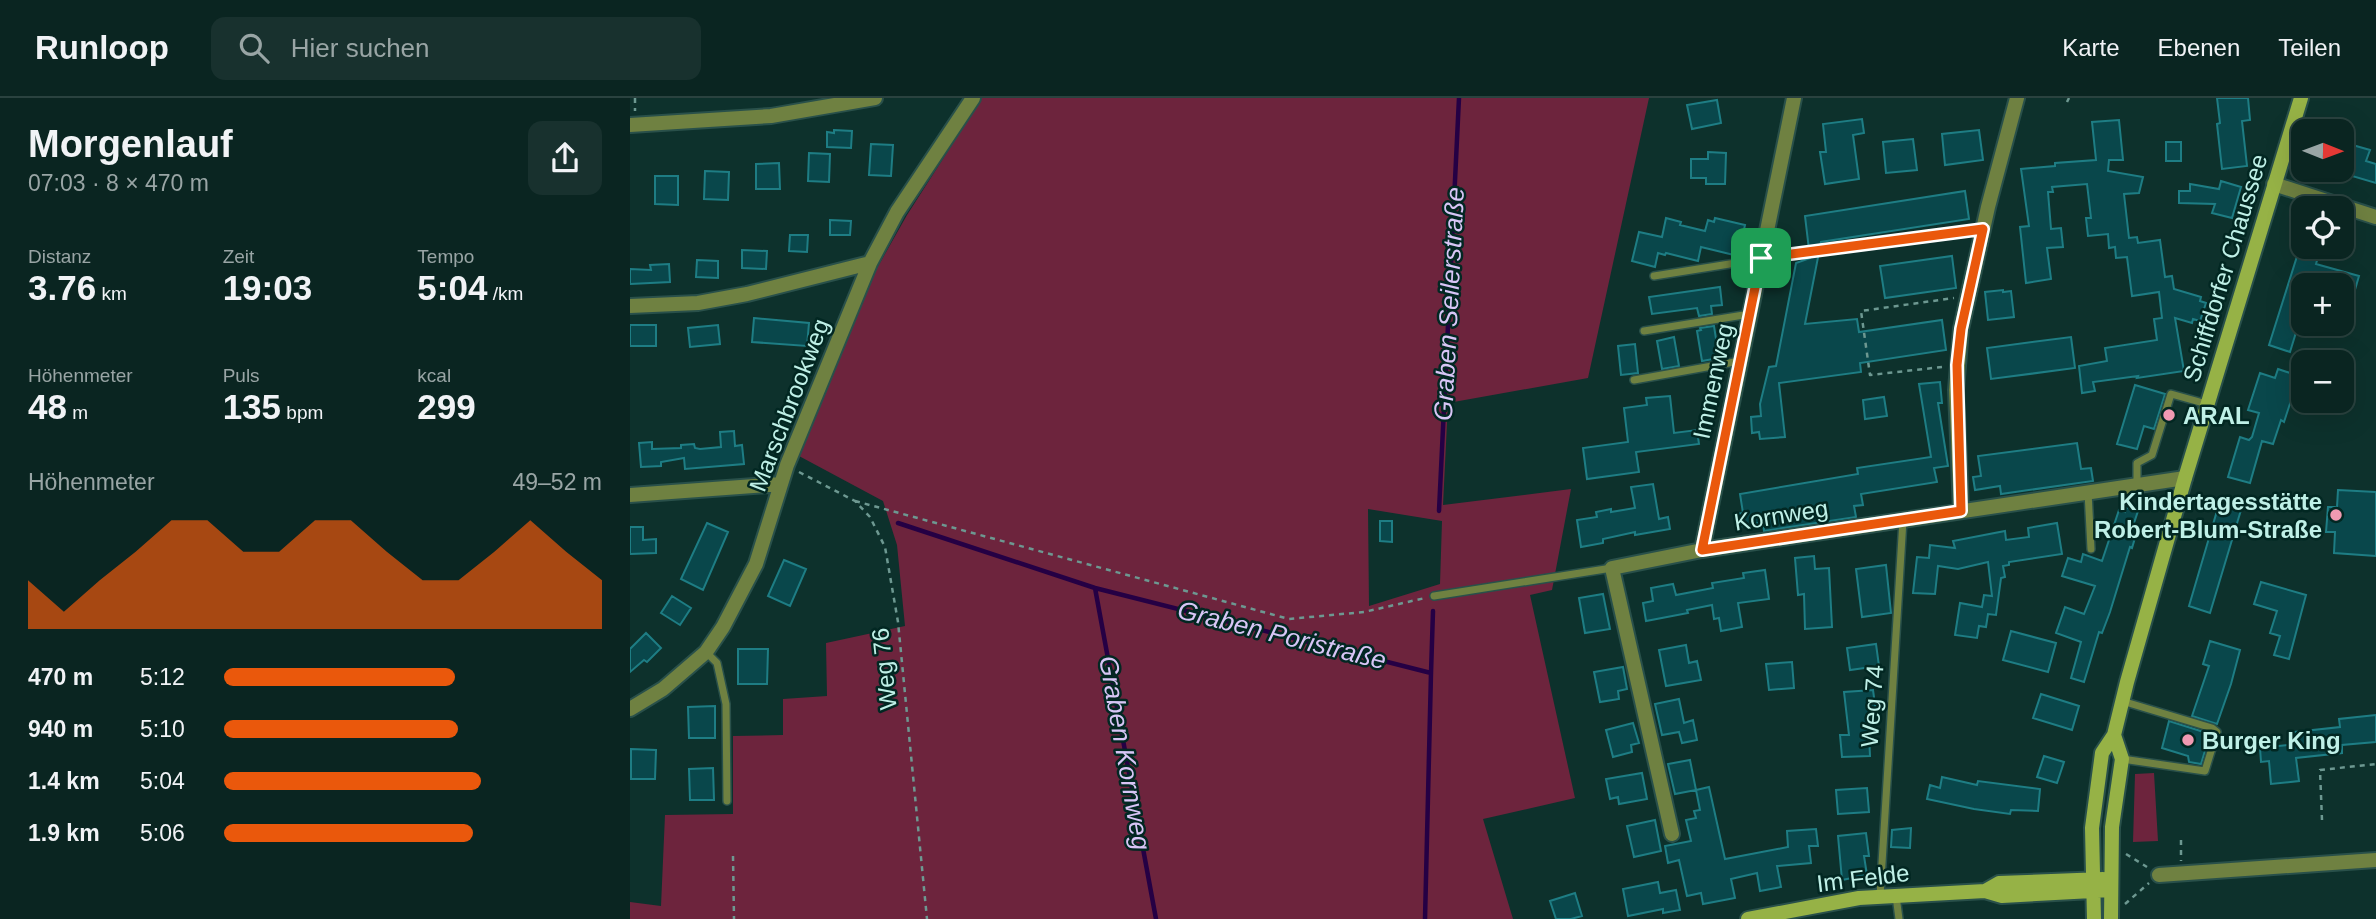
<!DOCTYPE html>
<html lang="de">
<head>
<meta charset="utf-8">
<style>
  body { margin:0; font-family:Helvetica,sans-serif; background:#18312e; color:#f1f3f6; height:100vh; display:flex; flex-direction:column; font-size:26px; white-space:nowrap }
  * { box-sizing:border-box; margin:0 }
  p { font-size:23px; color:#99a5a5 }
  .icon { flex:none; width:38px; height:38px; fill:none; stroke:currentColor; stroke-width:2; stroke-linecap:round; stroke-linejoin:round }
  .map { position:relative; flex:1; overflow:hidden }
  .side { display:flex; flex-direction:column; background:#0a2521; width:630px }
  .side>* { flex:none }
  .needle { width:46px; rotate:91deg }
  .fabs { position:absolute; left:1661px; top:21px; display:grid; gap:14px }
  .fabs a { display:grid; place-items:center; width:63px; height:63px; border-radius:14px; background:#0a2521; box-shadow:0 7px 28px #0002,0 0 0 2px #2a423f; font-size:35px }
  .pin { position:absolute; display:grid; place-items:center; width:60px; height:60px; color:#fff; margin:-30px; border-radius:14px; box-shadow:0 4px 10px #0006 }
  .round { display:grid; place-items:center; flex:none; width:74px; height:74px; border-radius:14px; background:#18312e }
  .head { display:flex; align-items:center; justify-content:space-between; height:119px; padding:0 28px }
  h1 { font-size:38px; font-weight:600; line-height:52px }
  .metrics { display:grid; grid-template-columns:repeat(3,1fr); gap:10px; height:119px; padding:7px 28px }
  .metrics div { display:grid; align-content:center }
  .metrics b { font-size:35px; font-weight:600 }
  .metrics small { font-size:19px; font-weight:400 }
  .metrics p { font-size:19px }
  .chart { height:196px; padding:14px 28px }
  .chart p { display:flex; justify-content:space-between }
  .chart svg { width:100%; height:126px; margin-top:7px; fill:#ea580c; opacity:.7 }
  ul { padding:0 28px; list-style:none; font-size:23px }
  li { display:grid; grid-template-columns:112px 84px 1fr; align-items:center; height:52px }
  li i { height:18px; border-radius:9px; background:#ea580c }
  header { display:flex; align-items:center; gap:42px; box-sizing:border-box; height:98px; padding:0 35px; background:#0a2521; border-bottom:2px solid #2a423f }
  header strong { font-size:33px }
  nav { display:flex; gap:38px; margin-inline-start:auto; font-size:24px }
  .search { width:490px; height:63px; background:#18312e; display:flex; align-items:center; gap:18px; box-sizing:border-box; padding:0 24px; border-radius:14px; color:#99a5a5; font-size:26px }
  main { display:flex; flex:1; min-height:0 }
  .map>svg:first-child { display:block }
  .green { fill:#6d243d; fill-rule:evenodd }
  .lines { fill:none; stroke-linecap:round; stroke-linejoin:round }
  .stream { stroke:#250044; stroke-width:4.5 }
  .building { fill:#09474b; stroke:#1e7d84; stroke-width:2 }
  .lane-casing { stroke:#29504a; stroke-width:10 }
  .street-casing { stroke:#29504a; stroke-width:18 }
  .secondary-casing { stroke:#29504a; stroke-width:18 }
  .path { stroke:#6d9891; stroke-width:2.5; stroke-dasharray:5 5; stroke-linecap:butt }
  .lane { stroke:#6f8141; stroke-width:7 }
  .street { stroke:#6f8141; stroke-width:14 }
  .secondary { stroke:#96b246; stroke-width:14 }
  .route-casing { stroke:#fff; stroke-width:14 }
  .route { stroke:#ea580c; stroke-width:9 }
  .poi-dot { fill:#f19ab2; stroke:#022722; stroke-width:2.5 }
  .labels { text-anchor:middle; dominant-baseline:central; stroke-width:5; stroke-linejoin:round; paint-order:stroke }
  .street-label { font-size:24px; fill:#bff0e7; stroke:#022722 }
  .poi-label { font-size:24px; font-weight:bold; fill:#bff0e7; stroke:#022722; text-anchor:start }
  .water-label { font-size:26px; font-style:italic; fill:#d8c5f6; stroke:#022722 }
</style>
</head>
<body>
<header>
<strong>Runloop</strong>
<div class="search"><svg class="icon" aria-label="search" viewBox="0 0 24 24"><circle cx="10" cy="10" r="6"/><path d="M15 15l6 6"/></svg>Hier suchen</div>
<nav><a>Karte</a><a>Ebenen</a><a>Teilen</a></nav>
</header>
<main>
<section class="side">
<div class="head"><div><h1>Morgenlauf</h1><p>07:03 · 8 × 470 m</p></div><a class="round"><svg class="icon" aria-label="share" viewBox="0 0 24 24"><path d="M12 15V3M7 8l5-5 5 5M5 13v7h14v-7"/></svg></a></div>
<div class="metrics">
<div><p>Distanz</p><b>3.76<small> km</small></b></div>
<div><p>Zeit</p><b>19:03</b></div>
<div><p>Tempo</p><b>5:04<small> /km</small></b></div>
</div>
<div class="metrics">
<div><p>Höhenmeter</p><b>48<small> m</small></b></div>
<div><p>Puls</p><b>135<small> bpm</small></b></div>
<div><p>kcal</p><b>299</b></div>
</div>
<div class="chart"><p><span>Höhenmeter</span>49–52 m</p>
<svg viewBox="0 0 160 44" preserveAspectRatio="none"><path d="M0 44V27L10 38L20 27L30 17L40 6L50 6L60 17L70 17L80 6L90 6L100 17L110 27L120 27L130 17L140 6L150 17L160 27V44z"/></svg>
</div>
<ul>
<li><b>470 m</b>5:12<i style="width:61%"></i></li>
<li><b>940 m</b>5:10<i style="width:62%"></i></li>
<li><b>1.4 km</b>5:04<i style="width:68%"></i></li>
<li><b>1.9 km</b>5:06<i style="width:66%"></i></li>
</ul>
</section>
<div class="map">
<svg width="1746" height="821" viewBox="0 0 1746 821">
  <rect width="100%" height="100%" fill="#0d312c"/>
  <path class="green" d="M352 0H1019L958 280 818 305 813 407 941 391 922 492 900 497 945 700 853 721 883 821H0V804L31 808 35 717 103 716V638L153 637V601L197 598 196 545 275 528 267 447 253 403 169 358 242 179 277 117ZM738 411 812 423 810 486 739 508Z
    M1524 675 1528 743 1503 744 1505 676Z"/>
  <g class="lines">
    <path class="stream" d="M809 413 829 0
      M268 425 465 490 801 575 795 821
      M465 490 526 821
      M801 575 803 513"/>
  </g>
  <path class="building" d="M1587 0H1618L1620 22 1612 23 1617 68 1592 71 1587 26 1590 25Z
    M1087 2 1091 25 1062 31 1057 7Z
    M1232 21 1234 35 1223 37 1229 81 1195 86 1190 54H1196L1193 26Z
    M1489 22 1493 62H1479L1478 73 1513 79 1509 95 1494 96 1499 140 1507 139 1508 145 1530 142 1535 179 1542 178 1544 191 1571 199 1570 203 1576 205 1570 223 1563 221 1562 225 1545 220 1554 273 1507 280 1508 278 1463 284 1465 293 1452 295 1449 268 1477 263 1475 250 1527 242 1524 221 1532 220 1529 194 1502 198 1497 159 1486 160 1485 149 1479 150 1478 136 1458 138 1456 120H1461L1457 86 1422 89 1423 94H1418L1421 131 1431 130 1433 149 1417 150 1421 181 1396 185 1390 129 1399 128 1391 71 1425 68V65L1466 62 1462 24Z
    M204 32 222 33 221 50 197 49V34L204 35Z
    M1349 32 1353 62 1315 67 1312 36Z
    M1283 41 1287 72 1256 75 1253 44Z
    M1536 44H1551V63H1536Z
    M1712 44 1740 52 1736 63 1746 66V85L1712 75Z
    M241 46 263 47 261 78 239 77Z
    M1078 54 1096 55 1095 86H1076V80H1061V61H1078Z
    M179 55 200 56 199 84 178 83Z
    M149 65 150 91H126V66Z
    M75 73 99 74 98 102 74 101Z
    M25 78H48V107L25 106Z
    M1591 83 1611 89 1602 120 1582 115 1585 106 1549 105V93H1560V86L1589 91Z
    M1335 93 1339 121 1191 144 1175 226 1227 221 1229 234 1312 222 1316 252 1230 265 1231 274 1149 285 1155 339 1130 341 1129 334 1122 335 1121 319 1131 318 1130 306 1139 269 1146 268 1166 165 1180 160 1175 118Z
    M1036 120 1051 124 1050 127 1075 133 1078 122 1084 124 1085 120 1115 127 1108 158 1071 149 1068 163 1036 155 1035 157 1028 155 1025 169 1002 163 1009 134 1032 139Z
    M200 122 221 123 220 137H200Z
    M160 137H178L177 154 159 153Z
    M112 152 137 153 136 171 112 170Z
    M1669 152 1688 159 1686 166 1729 178 1715 226 1712 225V187H1673V191L1669 189 1662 212 1672 215 1660 254 1639 247Z
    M1322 158 1326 190 1255 200 1250 168Z
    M67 162 88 163V180L66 179Z
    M39 166 40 184 0 186V171L21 172 20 167Z
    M1090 189 1092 207 1081 208 1082 216 1069 218 1067 210 1022 216 1019 199Z
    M1373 192V194L1381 193 1384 219 1358 222 1355 194Z
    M124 220 179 225 177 248 122 244Z
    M0 227H26V248H0Z
    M88 227 90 246 60 249 58 230Z
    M1084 228 1089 260 1072 263 1067 233 1071 232 1070 230Z
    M1044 239 1049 268 1032 271 1027 243Z
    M1441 239 1445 270 1361 281 1357 250Z
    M1005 246 1008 275 991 277 988 248Z
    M1648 271 1669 278 1654 324 1651 322 1643 346 1632 343 1620 385 1598 379 1610 339 1619 342 1622 339 1629 315 1618 312 1630 275 1645 280Z
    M1310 284 1312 305H1308L1318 368 1304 370 1307 384 1231 396 1233 407 1224 408 1226 419 1134 433 1133 424 1108 429 1106 416 1113 415 1110 396 1228 376 1227 370 1301 359 1289 286Z
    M1505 287 1535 296 1524 331 1514 328 1507 351 1487 346Z
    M1040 298 1044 335 1067 332 1069 346 1006 354 1009 374 957 381 953 350 998 344 994 310 1017 307 1016 300Z
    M1254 299 1257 318 1235 321 1233 302Z
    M104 333 105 348 112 347 114 366 55 371 54 360 31 364V368L11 369 9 345 22 344V351L51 350V347L64 346 65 350 70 351 91 349 90 334Z
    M1447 345 1451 371 1461 370 1463 383 1371 396 1370 388 1345 392 1343 379 1351 378 1348 358Z
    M1023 386 1029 421 1038 419 1040 431 1005 437V434L973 441V445L951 449 947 422 967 419 966 414 981 411V414L1005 410 1001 389Z
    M1708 392 1746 394V458L1704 455 1705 434H1696L1698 409H1707Z
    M1589 406 1611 412 1580 515 1559 508Z
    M1497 409 1508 413 1502 431 1507 433 1502 450 1500 449 1480 514 1472 535 1469 534 1454 584 1441 580 1451 544 1426 535 1435 509 1454 516 1465 488 1432 478 1438 460 1451 464 1453 456 1472 463 1489 412 1495 414Z
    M750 423H762V444L750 443Z
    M77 425 98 434 73 492 51 481Z
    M1427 425 1432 456 1379 464V467L1373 468 1375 479 1371 480 1366 517 1358 516 1356 529 1349 528 1347 540 1325 537 1330 505 1352 509 1354 497 1362 498 1358 464 1328 471 1308 468 1305 496 1283 495 1287 459 1299 460 1300 447 1325 450 1323 443 1375 433 1376 442 1399 439 1398 430Z
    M0 429H13V442L26 441V455L0 456Z
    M1184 458 1185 471 1199 470 1202 529 1175 531 1174 496 1168 497 1165 460Z
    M154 462 176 471 160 508 138 498Z
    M1256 467 1261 515 1232 519 1226 471Z
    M1135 472 1139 501 1108 505 1112 529 1091 533 1089 520 1084 521 1082 507 1057 512 1058 515 1016 523 1013 505 1023 503 1021 490 1043 486 1046 497 1083 490 1082 485 1114 480 1113 475Z
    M1631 484 1676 497 1659 561 1644 557 1650 538 1640 535 1647 513 1624 506Z
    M973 496 980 531 955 535 949 500Z
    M42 498 61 510 50 527 31 515Z
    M1381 533 1426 545 1418 574 1373 562Z
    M16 535 31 550 17 564 14 562 0 574V551Z
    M1580 543 1610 552 1601 586 1587 626 1562 618 1579 568 1573 566Z
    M1246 546 1249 568 1220 572 1217 550Z
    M1056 547 1059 565 1067 563 1071 582 1036 588 1029 552Z
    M108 551H138L137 586H108Z
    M1162 564 1164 590 1139 592 1136 566Z
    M993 569 997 591 988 593 989 601 970 604 964 574Z
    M1243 592 1246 614 1238 615 1240 658 1212 659 1210 637H1219L1214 594Z
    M1411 596 1449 608 1442 632 1403 620Z
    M1049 601 1054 625 1063 622 1067 642 1052 645 1049 634 1032 637 1025 606Z
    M85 608V640H59L58 609Z
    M1746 617V644L1712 647V655L1666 660 1669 683 1641 686 1639 663 1631 664 1630 650 1666 646 1665 634 1710 629 1709 621Z
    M1539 623 1580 636 1571 666 1559 664 1558 658 1532 650Z
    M1003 625 1009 645 1001 647 1002 654 983 659 976 632Z
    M1 651 26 652 25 681H1Z
    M1414 658 1434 664 1427 685 1407 679Z
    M1060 662 1066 692 1045 696 1038 666Z
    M83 670 84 702H60L59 671Z
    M1012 675 1017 701 989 706 988 699 980 701 976 681Z
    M1312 679 1347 687 1348 683 1410 691 1408 713 1381 712 1380 716 1344 711 1297 701 1300 687 1310 690Z
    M1079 689 1095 761 1158 749 1157 733 1186 731 1188 748H1179L1181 765 1147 768 1151 789 1130 793 1127 775 1101 781 1105 800 1073 806 1071 795 1057 798 1049 762 1038 765 1035 748 1061 743 1056 722 1066 720 1064 713 1070 712 1066 692Z
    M1237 690 1239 714 1208 716 1206 692Z
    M1025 722 1031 753 1004 759 997 728Z
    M1281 730 1280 750 1261 749 1262 732Z
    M1236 735 1239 758H1234L1237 777 1212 782 1208 738Z
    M1028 784 1030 795 1046 792 1050 812 1033 815V811L998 818 993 791Z
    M945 795 952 818 941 821H926L920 803Z"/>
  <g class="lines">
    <defs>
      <path id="lane" d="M1024 178 1131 161
        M1014 233 1120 216
        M1004 282 1110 263
        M1507 387V365L1522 357 1541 296 1577 306
        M1458 394 1461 451
        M804 498 982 470
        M76 554 87 565 96 606 97 703
        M1492 603 1582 630 1587 634 1575 673 1492 661
        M1250 798 1273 422
        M1266 798 1269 821"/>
      <path id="street" d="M0 27 141 18 245 0
        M1644 86 1746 119
        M0 208 68 205 117 196 240 165
        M0 397 151 386
        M1331 413 1326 292 1331 231 1358 109 1387 0
        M1072 452 1164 0
        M0 611 33 591 76 554 93 529 126 466 157 367 240 165 267 114 343 0
        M1042 736 982 470 1072 452 1555 380
        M1529 777 1746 762"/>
      <path id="secondary" d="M1355 793 1369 785 1473 781
        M1118 821 1229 800 1355 793 1372 798 1481 792
        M1464 821 1462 730 1472 655 1484 637 1497 584 1555 380 1671 0
        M1481 821 1482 729 1492 661 1484 637"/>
    </defs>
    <use href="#lane" class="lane-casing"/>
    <use href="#street" class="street-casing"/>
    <use href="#secondary" class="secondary-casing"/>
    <path class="path" d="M5 0V13
      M1437 4 1439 0
      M1145 159 1340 133
      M1312 269 1240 277 1231 213 1324 200
      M169 374 225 403 240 419 255 449 268 524 297 821
      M225 403 659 521 734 514 795 500
      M1692 722 1690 672 1746 666
      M1551 742V763
      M1496 756 1517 769
      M103 758 104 821
      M1495 806 1519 785"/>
    <use href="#lane" class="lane"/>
    <use href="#street" class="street"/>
    <use href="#secondary" class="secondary"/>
  </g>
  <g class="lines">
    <defs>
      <path id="route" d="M1353 131 1331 231 1327 267 1331 413 1072 452 1131 160Z"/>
    </defs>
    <use href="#route" class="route-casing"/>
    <use href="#route" class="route"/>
  </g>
  <g class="poi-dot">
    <circle cx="1539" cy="317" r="7"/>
    <circle cx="1706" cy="417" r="7"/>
    <circle cx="1558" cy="642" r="7"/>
  </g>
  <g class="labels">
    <g class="street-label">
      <text transform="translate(1595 170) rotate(-73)">Schiffdorfer Chaussee</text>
      <text transform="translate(1083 283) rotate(-78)">Immenweg</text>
      <text transform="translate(159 307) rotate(-69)">Marschbrookweg</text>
      <text transform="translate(1151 417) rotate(-9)">Kornweg</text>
      <text transform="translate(254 571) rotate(-96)">Weg 76</text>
      <text transform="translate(1242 608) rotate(-86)">Weg 74</text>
      <text transform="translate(1233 780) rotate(-7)">Im Felde</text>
    </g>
    <g class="poi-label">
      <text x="1553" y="317">ARAL</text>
      <text x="1692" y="403" text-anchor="end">Kindertagesstätte<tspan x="1692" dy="28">Robert-Blum-Straße</tspan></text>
      <text x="1572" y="642">Burger King</text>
    </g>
    <g class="water-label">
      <text transform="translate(819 206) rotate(-87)">Graben Seilerstraße</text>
      <text transform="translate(652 537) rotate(14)">Graben Poristraße</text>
      <text transform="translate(495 655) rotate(80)">Graben Kornweg</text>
    </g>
  </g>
</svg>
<div class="fabs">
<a><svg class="needle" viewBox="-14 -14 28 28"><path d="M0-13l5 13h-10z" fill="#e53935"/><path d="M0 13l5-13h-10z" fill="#99a5a5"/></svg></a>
<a><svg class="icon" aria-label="locate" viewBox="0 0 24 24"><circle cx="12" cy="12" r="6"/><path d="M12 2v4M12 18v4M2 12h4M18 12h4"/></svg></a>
<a>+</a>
<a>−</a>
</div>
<div class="pin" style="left:1131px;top:160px;background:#1e9e55"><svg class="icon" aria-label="arrive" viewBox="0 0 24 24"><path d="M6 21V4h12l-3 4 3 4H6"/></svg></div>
</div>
</main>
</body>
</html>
